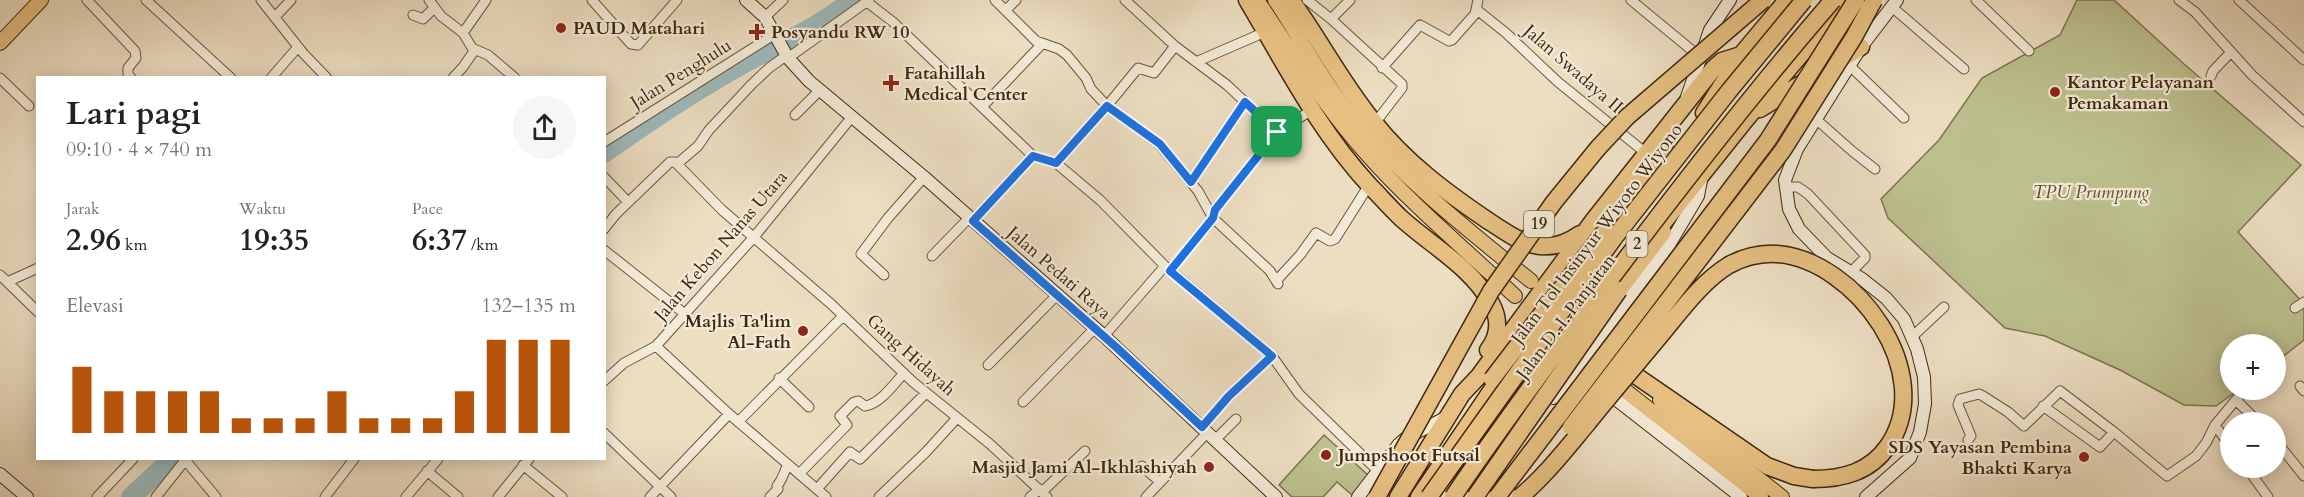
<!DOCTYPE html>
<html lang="id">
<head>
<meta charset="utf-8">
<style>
  body { margin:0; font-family:Cardo,serif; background:#f6f6f6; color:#222; height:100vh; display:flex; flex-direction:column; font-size:22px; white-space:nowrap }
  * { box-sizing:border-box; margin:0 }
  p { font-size:20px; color:#767676 }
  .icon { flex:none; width:33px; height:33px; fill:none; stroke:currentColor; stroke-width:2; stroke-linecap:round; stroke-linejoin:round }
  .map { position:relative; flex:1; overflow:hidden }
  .panel { position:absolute; left:36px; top:76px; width:570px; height:384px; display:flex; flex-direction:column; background:#fff; border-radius:0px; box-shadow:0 3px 15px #0003 }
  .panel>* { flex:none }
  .fabs { position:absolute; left:2220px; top:334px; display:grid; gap:12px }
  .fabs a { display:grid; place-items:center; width:66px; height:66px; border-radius:50%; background:#fff; box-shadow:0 3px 15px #0003; font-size:30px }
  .pin { position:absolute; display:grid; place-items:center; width:51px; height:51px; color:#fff; margin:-26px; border-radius:12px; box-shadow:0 3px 9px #0006 }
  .round { display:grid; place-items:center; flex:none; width:63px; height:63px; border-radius:32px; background:#f6f6f6 }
  .headline { display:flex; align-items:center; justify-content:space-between; height:102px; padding:0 30px }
  h1 { font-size:33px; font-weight:700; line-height:45px }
  .stats { display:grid; grid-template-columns:repeat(3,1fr); gap:9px; height:102px; padding:6px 30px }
  .stats div { display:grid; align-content:center }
  .stats b { font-size:30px; font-weight:700 }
  .stats small { font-size:16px; font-weight:400 }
  .stats p { font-size:16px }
  .chart { height:168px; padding:12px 30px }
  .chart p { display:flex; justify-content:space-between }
  .chart svg { width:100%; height:108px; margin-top:6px; stroke:#b45309; stroke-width:6 }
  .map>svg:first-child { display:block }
  .green { fill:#bdc08f; stroke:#7e7450; stroke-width:1.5 }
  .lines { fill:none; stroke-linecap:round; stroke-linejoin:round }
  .river { stroke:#9dbabd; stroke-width:20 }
  .street-casing { stroke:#6a563c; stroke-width:11 }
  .secondary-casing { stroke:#3e2810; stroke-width:14 }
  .primary-casing { stroke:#3e2810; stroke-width:16 }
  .highway-casing { stroke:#3e2810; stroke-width:19 }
  .street { stroke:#f3ead7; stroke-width:9 }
  .secondary { stroke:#f3ead7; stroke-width:12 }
  .primary { stroke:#e6bf81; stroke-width:14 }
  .highway { stroke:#e6bf81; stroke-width:16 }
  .highway-bridge-casing { stroke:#3e2810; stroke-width:19; stroke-linecap:butt }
  .highway-bridge { stroke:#e6bf81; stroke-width:16 }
  .route-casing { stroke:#fff; stroke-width:12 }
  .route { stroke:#1a73e8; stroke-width:8 }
  .poi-dot { fill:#8f2418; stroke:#f3ead7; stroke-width:2 }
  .labels { text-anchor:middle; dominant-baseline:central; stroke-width:4.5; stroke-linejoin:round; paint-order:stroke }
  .shield { fill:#f3ead7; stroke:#74624c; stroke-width:1.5 }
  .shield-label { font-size:16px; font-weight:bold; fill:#3e2810 }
  .poi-label { font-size:18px; font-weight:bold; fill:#3e2810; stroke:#f3ead7; text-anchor:start }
  .street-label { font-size:18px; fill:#3e2810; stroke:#f3ead7 }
  .park-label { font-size:18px; font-style:italic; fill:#5e4e30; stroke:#f3ead7 }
</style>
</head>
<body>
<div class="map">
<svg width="2304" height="497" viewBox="0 0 2304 497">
  <rect width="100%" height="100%" fill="#eddec2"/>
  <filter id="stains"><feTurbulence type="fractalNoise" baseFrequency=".00333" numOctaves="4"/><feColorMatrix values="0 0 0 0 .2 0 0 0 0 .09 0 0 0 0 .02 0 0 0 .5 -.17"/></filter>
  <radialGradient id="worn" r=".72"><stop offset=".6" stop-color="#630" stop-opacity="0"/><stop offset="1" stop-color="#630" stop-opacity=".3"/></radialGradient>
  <path class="green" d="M2077 0H2114L2184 64 2301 165 2238 232 2304 304V340L2276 362V345H2230V390H2238L2216 406 2184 405 2120 370 2045 336 2005 328 1888 218 1881 199 1939 140 1982 78 2060 35Z
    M1324 435 1369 476 1352 495 1337 482 1323 497H1292L1279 485Z"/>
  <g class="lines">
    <path class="river" d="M604 153C646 124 688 95 732 70 771 47 817 30 852 0
      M131 497 172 459"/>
    <defs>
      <path id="street" d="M87 0 135 51 136 58 128 68V74L131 78
        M146 0 231 78
        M261 0 303 53 327 78
        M429 0 441 16 463 33
        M592 0 631 44 638 45 677 0
        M995 0 1036 41 1059 49 1067 55 1086 78 1091 89 1107 106 1159 144 1198 191 1213 218 1270 271 1278 284
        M1125 0 1175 46 1227 85 1277 132
        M1307 0 1331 19 1402 84V88L1375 123
        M1631 0 1700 57
        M1976 0 2029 51
        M2179 0 2195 12 2252 75 2304 122
        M2239 0 2304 60
        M867 2 893 22 1033 156 1056 163 1100 200 1165 266 1272 356 1299 394 1378 471
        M1892 7 1964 69
        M1476 9 1506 33 1558 82 1647 154
        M1006 10 1016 0
        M413 15 423 19 434 8
        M275 17 291 0
        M765 17 783 0
        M1331 19 1350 0
        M474 49 488 55 515 78
        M788 58 869 0
        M1196 62 1265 32
        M1849 65 1904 118
        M1382 68 1420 25 1449 41 1452 40 1475 14 1478 0
        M2211 76 2213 71 2231 52
        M0 78 29 106
        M271 78 298 47
        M453 78 463 67 474 51 463 33 486 0
        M982 107 1041 45
        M795 115 820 90
        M1817 120 1852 151 1875 169
        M604 142 775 34
        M1056 163 1107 106 1138 68 1154 73 1175 46
        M677 164 698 146 709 130 751 85 769 68 787 55
        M604 177 628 202
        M1191 182 1245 102
        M1786 187H1798L1808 194 1865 255V258L1851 272
        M973 221 1033 156
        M604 229 616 214 670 162H675L722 210 831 304 913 382 990 444 1047 497
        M604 250 685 314
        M932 256 969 218
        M1170 271 1213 218 1215 210 1277 132 1312 110
        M0 275 38 312
        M884 275 861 254 888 218 924 177
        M1277 280 1300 255 1316 233 1330 241 1335 239 1369 185
        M7 282 38 268
        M2295 308 2304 302
        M1104 336 1165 266
        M1912 337 1944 307
        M656 346 728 413 826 497
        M988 365 1057 295
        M779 378 809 407
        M604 381 624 363 656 346 754 237 851 118
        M2300 386 2304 391
        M2236 400 2259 423
        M1023 402 1095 328
        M2043 406 2100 447 2114 432
        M738 422 843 316
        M2215 425 2230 446
        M1202 427 1229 396 1272 356
        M604 433 671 497
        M1215 440 1236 419
        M1968 440 1971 436 1958 405 1960 399 1979 394 1983 396 2008 412 2024 426 2060 391 2114 432 2167 476 2196 456 2206 443 2215 425 2244 390
        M2276 441 2304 476
        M185 460 216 497
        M523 465 562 497
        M1142 466 1160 482
        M2247 468 2268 497
        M427 471 458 497
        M799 474 847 425 840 416 854 402 858 401 865 406C880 404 894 384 904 373
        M817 489 850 452 860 459 926 393
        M1042 492 1085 451
        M97 497 133 459
        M156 497 186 459
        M325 497 354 459
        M406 497 438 459
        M498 497 529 459
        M650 497 729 414
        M770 497 778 489 777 486C783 479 783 473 788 465
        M879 497 926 452 957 418
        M1030 497 1040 489
        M1146 497 1208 432"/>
      <path id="secondary" d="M746 0 765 17 788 58 809 81 924 177 1104 336 1276 497
        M1687 97 1710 30 1730 0
        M1578 377 1618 401 1741 497
        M1553 398 1669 245 1698 196 1702 175
        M0 474 27 497
        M1358 497 1399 444 1406 438 1447 417
        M1866 497 1910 458 1920 432 1925 404 1924 377 1917 349 1904 319 1886 298 1862 279 1827 258 1799 229 1789 209 1785 180 1797 149 1861 47 1897 0"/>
      <path id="primary" d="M1257 0C1292 51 1324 107 1366 153 1411 204 1465 249 1515 296
        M1275 0C1301 39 1323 82 1353 118 1405 181 1468 230 1531 281
        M0 43 41 0
        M1612 380 1761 497
        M1660 400 1677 415 1782 497"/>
      <path id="highway" d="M1247 0C1285 64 1319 131 1370 186 1381 197 1391 209 1402 219 1432 246 1471 267 1491 303 1500 319 1499 336 1488 350
        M1291 0C1320 40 1342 83 1373 121 1405 162 1447 193 1490 222 1503 230 1518 242 1534 245 1551 249 1566 244 1580 234
        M1760 109 1861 47
        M1704 113 1741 55 1787 0
        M1623 207 1665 150
        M1651 238 1747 118 1847 0
        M1619 290 1663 232
        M1632 373 1767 466 1794 476 1813 479
        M1398 497 1462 394 1479 376 1593 221 1714 68 1722 61 1741 55
        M1419 497 1506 369"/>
    </defs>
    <use href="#street" class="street-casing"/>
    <use href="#secondary" class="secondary-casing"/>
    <use href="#primary" class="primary-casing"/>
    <use href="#highway" class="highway-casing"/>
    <use href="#street" class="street"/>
    <use href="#secondary" class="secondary"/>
    <use href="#primary" class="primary"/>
    <use href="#highway" class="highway"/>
    <defs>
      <path id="highway-bridge" d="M1492 379 1606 230
        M1571 427 1783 150 1854 37 1874 0
        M1377 497 1491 291 1554 202 1598 148 1627 117 1763 0
        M1429 497 1614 238 1729 91 1804 0
        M1453 497C1493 437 1537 379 1580 320 1661 211 1744 103 1833 0
        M1475 497 1619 290
        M1497 497 1768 140 1856 0
        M1520 497C1545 476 1566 449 1587 424 1611 394 1636 365 1660 336 1680 312 1701 282 1729 265 1744 257 1760 253 1777 254 1856 260 1938 374 1888 446 1870 472 1843 479 1813 479"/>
    </defs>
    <use href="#highway-bridge" class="highway-bridge-casing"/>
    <use href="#highway-bridge" class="highway-bridge"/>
  </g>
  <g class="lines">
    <defs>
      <path id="route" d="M1245 102 1277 132 1215 210 1213 218 1170 271 1272 356 1229 396 1202 427 1116 347 973 221 1033 156 1056 163 1107 106 1160 144 1191 182Z"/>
    </defs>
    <use href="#route" class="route-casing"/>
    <use href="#route" class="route"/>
  </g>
  <g class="poi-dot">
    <circle cx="561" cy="28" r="6"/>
    <path d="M754 23h6v6h6v6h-6v6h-6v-6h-6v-6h6z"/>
    <path d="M888 74h6v6h6v6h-6v6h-6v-6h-6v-6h6z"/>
    <circle cx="2055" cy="92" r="6"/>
    <circle cx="803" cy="331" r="6"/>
    <circle cx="1326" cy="455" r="6"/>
    <circle cx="2084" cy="457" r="6"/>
    <circle cx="1209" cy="467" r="6"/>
  </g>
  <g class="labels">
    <g class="shield">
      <rect x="1524" y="211" width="30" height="26" rx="4.5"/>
      <rect x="1626.5" y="231" width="21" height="26" rx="4.5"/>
    </g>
    <g class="shield-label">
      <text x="1539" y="224">19</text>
      <text x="1637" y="244">2</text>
    </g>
    <g class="poi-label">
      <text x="573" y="28">PAUD Matahari</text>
      <text x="771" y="32">Posyandu RW 10</text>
      <text x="904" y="73">Fatahillah<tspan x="904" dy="21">Medical Center</tspan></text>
      <text x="2067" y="82">Kantor Pelayanan<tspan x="2067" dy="21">Pemakaman</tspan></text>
      <text x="791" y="321" text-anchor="end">Majlis Ta'lim<tspan x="791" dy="21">Al-Fath</tspan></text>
      <text x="2072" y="447" text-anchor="end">SDS Yayasan Pembina<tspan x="2072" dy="21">Bhakti Karya</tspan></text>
      <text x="1338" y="455">Jumpshoot Futsal</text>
      <text x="1197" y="467" text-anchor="end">Masjid Jami Al-Ikhlashiyah</text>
    </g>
    <g class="street-label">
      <text transform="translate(1573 69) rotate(41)">Jalan Swadaya II</text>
      <text transform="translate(681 74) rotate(-32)">Jalan Penghulu</text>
      <text transform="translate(1597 234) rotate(-53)">Jalan Tol Insinyur Wiyoto Wiyono</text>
      <text transform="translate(721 246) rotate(-49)">Jalan Kebon Nanas Utara</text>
      <text transform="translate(1059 273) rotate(41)">Jalan Pedati Raya</text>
      <text transform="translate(1566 317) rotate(-53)">Jalan D. I. Panjaitan</text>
      <text transform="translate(911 355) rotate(42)">Gang Hidayah</text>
    </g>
    <g class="park-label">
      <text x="2091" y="192">TPU Prumpung</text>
    </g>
  </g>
  <rect width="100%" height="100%" filter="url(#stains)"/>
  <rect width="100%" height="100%" fill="url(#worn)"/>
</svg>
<div class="fabs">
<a>+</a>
<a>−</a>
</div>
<div class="pin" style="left:1277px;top:132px;background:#1e9e55"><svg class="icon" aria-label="arrive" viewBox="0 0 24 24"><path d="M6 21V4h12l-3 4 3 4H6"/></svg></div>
<section class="panel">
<div class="headline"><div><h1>Lari pagi</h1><p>09:10 · 4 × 740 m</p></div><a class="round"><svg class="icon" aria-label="share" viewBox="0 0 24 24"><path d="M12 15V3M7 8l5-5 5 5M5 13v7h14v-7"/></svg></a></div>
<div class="stats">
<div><p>Jarak</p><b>2.96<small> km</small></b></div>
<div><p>Waktu</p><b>19:35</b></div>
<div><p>Pace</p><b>6:37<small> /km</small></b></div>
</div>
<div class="chart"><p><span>Elevasi</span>132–135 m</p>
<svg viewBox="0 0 160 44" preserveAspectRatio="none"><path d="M5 44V17M15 44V27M25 44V27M35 44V27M45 44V27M55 44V38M65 44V38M75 44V38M85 44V27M95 44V38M105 44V38M115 44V38M125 44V27M135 44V6M145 44V6M155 44V6"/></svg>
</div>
</section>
</div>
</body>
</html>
